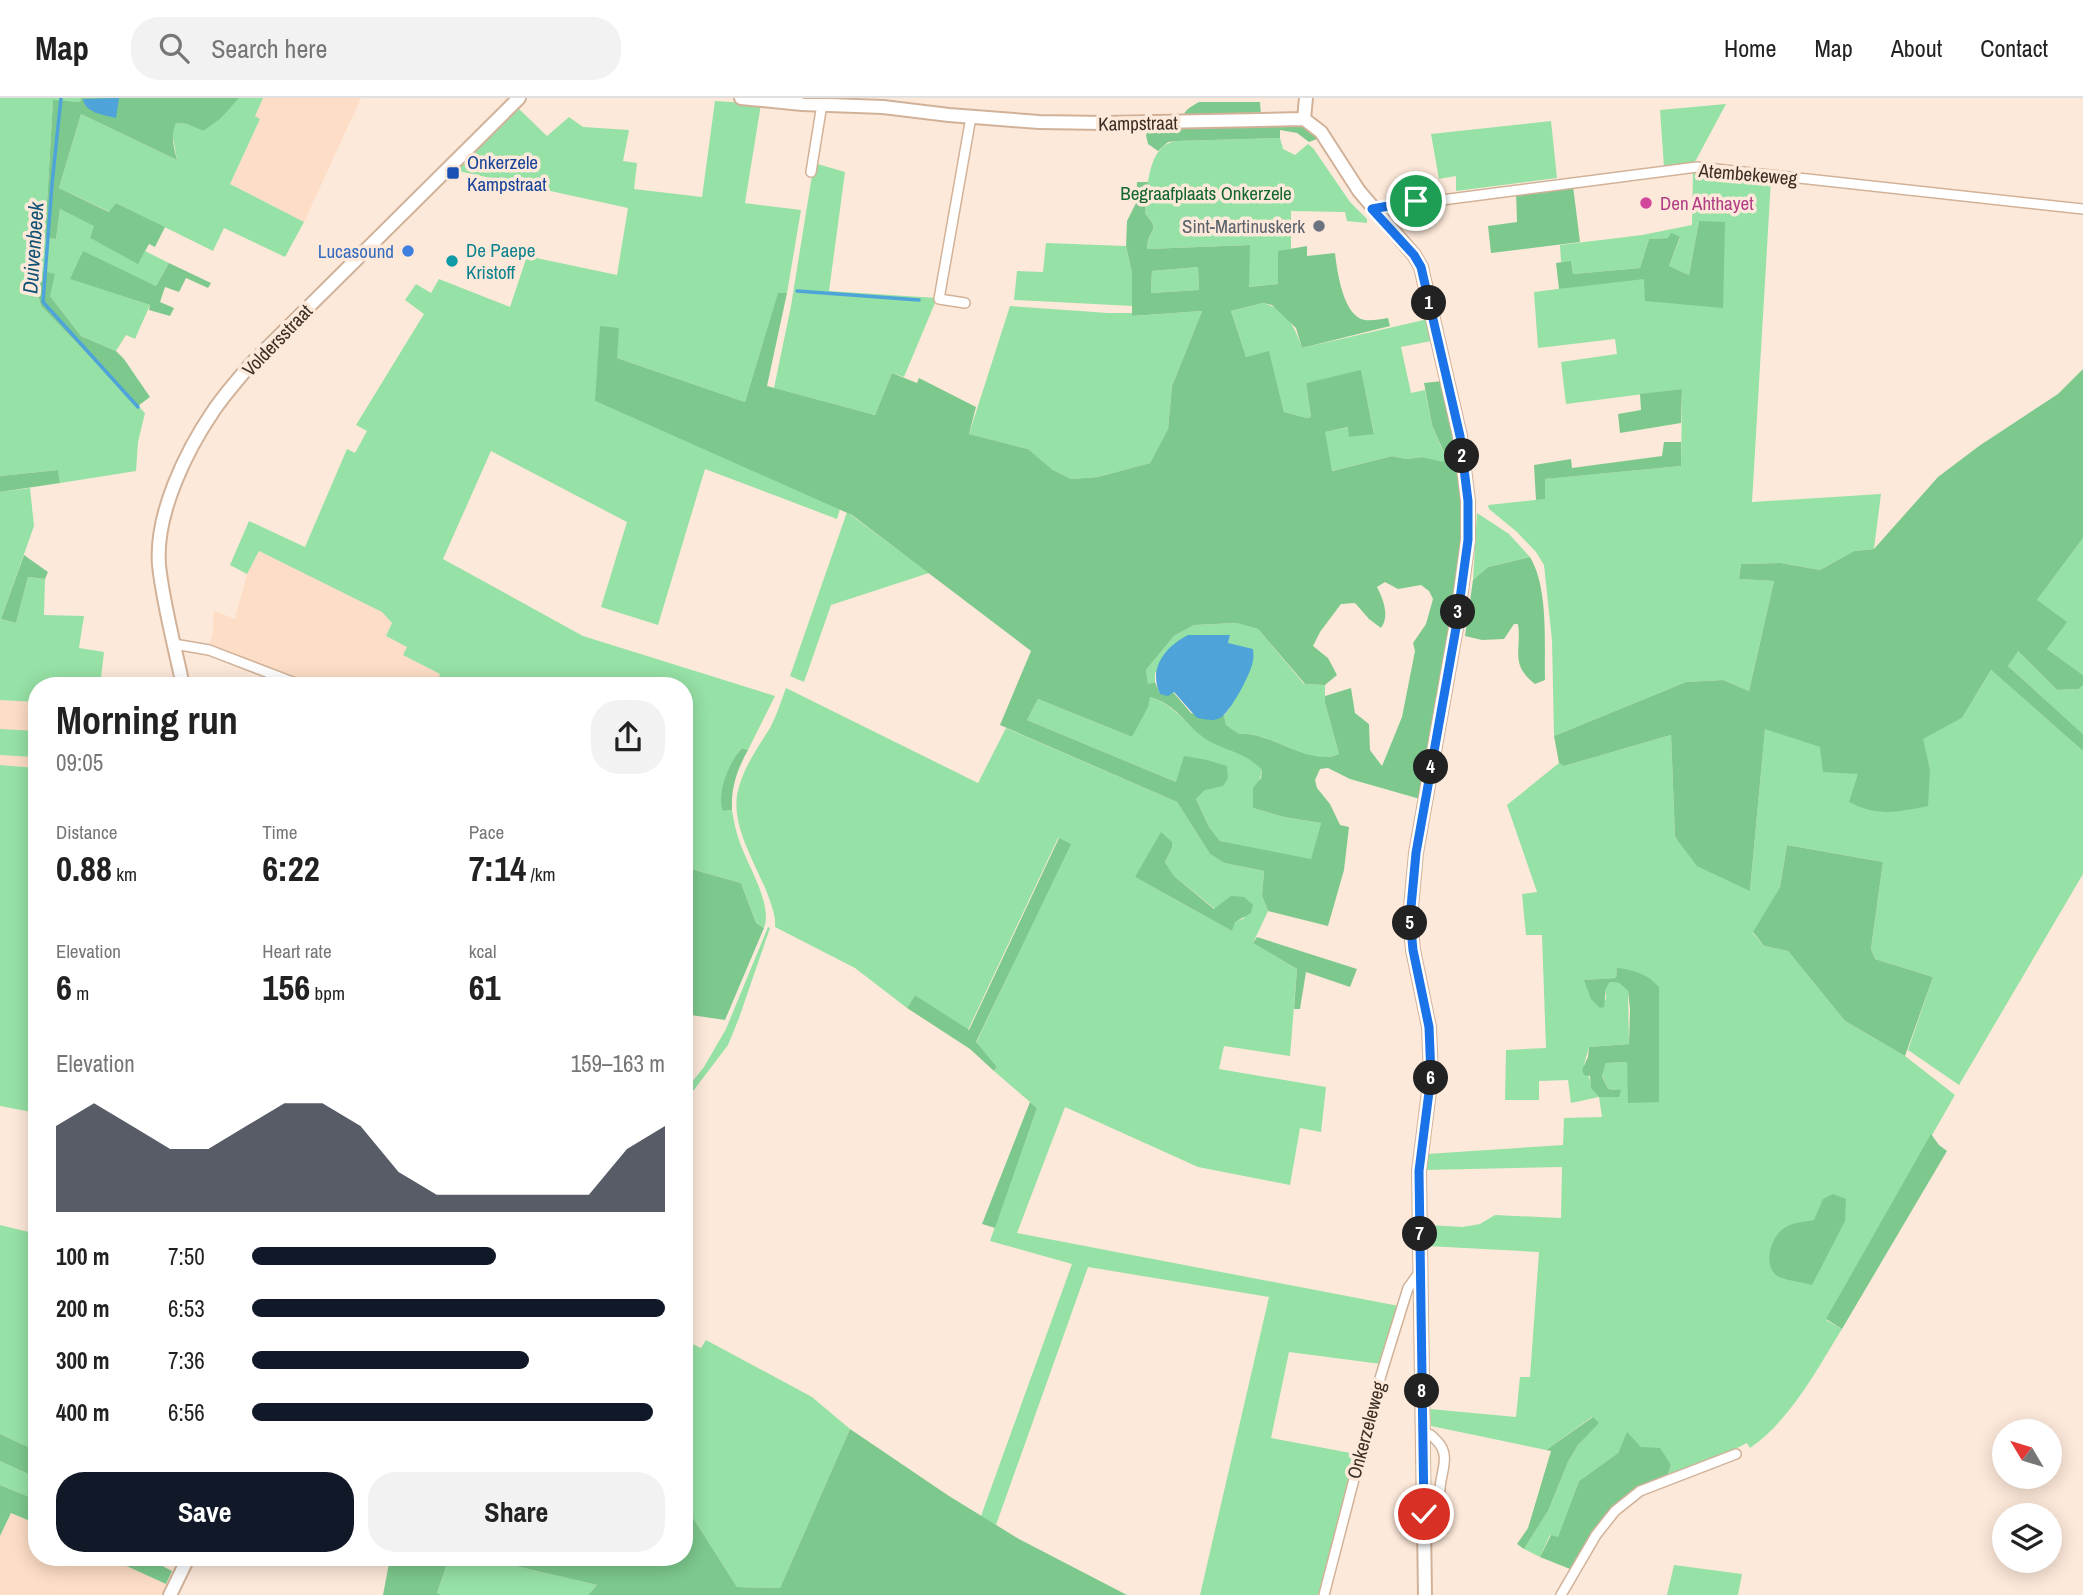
<!DOCTYPE html>
<html lang="en">
<head>
<meta charset="utf-8">
<style>
  body { margin:0; font-family:"Archivo Narrow",sans-serif; background:#f2f2f2; color:#222; height:100vh; display:flex; flex-direction:column; font-size:26px; white-space:nowrap }
  * { box-sizing:border-box; margin:0 }
  p { font-size:23px; color:#767676 }
  .icon { flex:none; width:38px; height:38px; fill:none; stroke:currentColor; stroke-width:2; stroke-linecap:round; stroke-linejoin:round }
  .map { position:relative; flex:1; overflow:hidden }
  .drawer { position:absolute; left:28px; top:579px; width:665px; height:889px; display:flex; flex-direction:column; background:#fff; border-radius:28px; box-shadow:0 4px 18px #0003 }
  .drawer>* { flex:none }
  .needle { width:46px; rotate:308deg }
  .fabs { position:absolute; left:1992px; top:1321px; display:grid; gap:14px }
  .fabs a { display:grid; place-items:center; width:70px; height:70px; border-radius:50%; background:#fff; box-shadow:0 4px 18px #0003; font-size:35px }
  .pin { position:absolute; display:grid; place-items:center; width:60px; height:60px; color:#fff; margin:-30px; border:4px solid #fff; border-radius:50%; box-shadow:0 2px 7px #0007 }
  .km { position:absolute; width:35px; height:35px; margin:-18px; border-radius:50%; background:#222; color:#fff; font-size:19px; line-height:35px; text-align:center }
  .round { display:grid; place-items:center; flex:none; width:74px; height:74px; border-radius:28px; background:#f2f2f2 }
  .head { display:flex; align-items:center; justify-content:space-between; height:119px; padding:0 28px }
  h1 { font-size:38px; font-weight:700; line-height:52px }
  .figures { display:grid; grid-template-columns:repeat(3,1fr); gap:10px; height:119px; padding:7px 28px }
  .figures div { display:grid; align-content:center }
  .figures b { font-size:35px; font-weight:700 }
  .figures small { font-size:19px; font-weight:400 }
  .figures p { font-size:19px }
  .chart { height:196px; padding:14px 28px }
  .chart p { display:flex; justify-content:space-between }
  .chart svg { width:100%; height:126px; margin-top:7px; fill:#111827; opacity:.7 }
  .action { display:flex; gap:14px; margin-top:auto; padding:14px 28px }
  .action a { flex:1; height:80px; border-radius:28px; background:#111827; color:#fff; font-size:28px; font-weight:700; line-height:80px; text-align:center }
  .action a+a { background:#f2f2f2; color:#222 }
  ul { padding:0 28px; list-style:none; font-size:23px }
  li { display:grid; grid-template-columns:112px 84px 1fr; align-items:center; height:52px }
  li i { height:18px; border-radius:9px; background:#111827 }
  header { display:flex; align-items:center; gap:42px; box-sizing:border-box; height:98px; padding:0 35px; background:#fff; border-bottom:2px solid #e0e0e0 }
  header strong { font-size:33px }
  nav { display:flex; gap:38px; margin-inline-start:auto; font-size:24px }
  .search { width:490px; height:63px; background:#f2f2f2; display:flex; align-items:center; gap:18px; box-sizing:border-box; padding:0 24px; border-radius:28px; color:#767676; font-size:26px }
  .map>svg:first-child { display:block }
  .built { fill:#fdddc5 }
  .green { fill:#96e1a5; fill-rule:evenodd }
  .forest { fill:#7dc98d; fill-rule:evenodd }
  .water { fill:#4ea4d9 }
  .lines { fill:none; stroke-linecap:round; stroke-linejoin:round }
  .stream { stroke:#4ea4d9; stroke-width:3.5 }
  .street-casing { stroke:#d1b299; stroke-width:12 }
  .secondary-casing { stroke:#d1b299; stroke-width:16 }
  .street { stroke:#fff; stroke-width:9 }
  .secondary { stroke:#fff; stroke-width:12 }
  .route-casing { stroke:#fff; stroke-width:14 }
  .route { stroke:#1a73e8; stroke-width:9 }
  .transit-dot { fill:#1a4fb4; stroke:#fde9da; stroke-width:2.5 }
  .hotel-dot { fill:#d1479c; stroke:#fde9da; stroke-width:2.5 }
  .worship-dot { fill:#6b7280; stroke:#fde9da; stroke-width:2.5 }
  .shop-dot { fill:#3f7fe0; stroke:#fde9da; stroke-width:2.5 }
  .culture-dot { fill:#0f9aa8; stroke:#fde9da; stroke-width:2.5 }
  .labels { text-anchor:middle; dominant-baseline:central; stroke-width:7; stroke-linejoin:round; paint-order:stroke }
  .street-label { font-size:19px; fill:#3b2e25; stroke:#fde9da }
  .transit-label { font-size:19px; fill:#164399; stroke:#fde9da; text-anchor:start }
  .park-label { font-size:19px; fill:#12662f; stroke:#fde9da }
  .hotel-label { font-size:19px; fill:#b23c85; stroke:#fde9da; text-anchor:start }
  .worship-label { font-size:19px; fill:#5b616d; stroke:#fde9da; text-anchor:end }
  .culture-label { font-size:19px; fill:#0d838f; stroke:#fde9da; text-anchor:start }
  .shop-label { font-size:19px; fill:#366cbe; stroke:#fde9da; text-anchor:end }
  .water-label { font-size:21px; font-style:italic; fill:#0f5276; stroke:#fde9da }
</style>
</head>
<body>
<header>
<strong>Map</strong>
<div class="search"><svg class="icon" aria-label="search" viewBox="0 0 24 24"><circle cx="10" cy="10" r="6"/><path d="M15 15l6 6"/></svg>Search here</div>
<nav><a>Home</a><a>Map</a><a>About</a><a>Contact</a></nav>
</header>
<div class="map">
<svg width="2083" height="1497" viewBox="0 0 2083 1497">
  <rect width="100%" height="100%" fill="#fde9da"/>
  <path class="built" d="M263 0H361L304 124 230 86 260 22 255 18Z
    M259 453 382 514 392 525 386 538 408 549 404 557 440 576 436 588H297L207 553 213 535 214 513 235 521 247 476Z
    M0 602 37 604V670L0 667Z
    M11 1415 37 1426V1460H109L166 1486 161 1497H0V1438Z"/>
  <path class="green" d="M0 0H81L80 4 53 3 45 140 56 141 60 111 95 128 90 140 138 165 145 153 169 165 156 188 83 154 71 181 150 207 135 241 126 237 116 253 81 238 50 198 42 173 38 196 41 208 145 315 138 344 136 373 60 385 58 372 0 378Z
    M239 0H263L255 18 260 21 230 86 304 124 285 159 224 130 213 153 116 105 110 114 59 90 81 16 177 62 172 34 176 25 187 26 203 33Z
    M715 3 761 6 745 105 801 112 787 195 778 196 745 304 617 260 595 303 840 411 837 421 705 371 658 527 601 509 627 424 491 353 443 461 583 538 775 598 748 652 742 650 739 653 725 682 723 713 732 712C734 724 736 734 740 745 748 768 773 807 764 830L756 825 741 785 684 769V588H436L440 576 403 557 407 549 386 538 392 525 382 514 259 453 247 476 230 467 249 423 305 449 347 351 355 355 367 333 356 327 424 216 405 202 416 186 431 195 439 181 510 209 527 158 617 177 628 110 454 72 519 11 547 38 569 19 583 29 629 32 623 63 637 65 634 91 702 99Z
    M1726 6 1696 62 1692 66 1664 69 1660 12Z
    M1551 23 1557 80 1456 93V78L1439 81 1431 36Z
    M1280 40 1283 51 1295 57 1308 46 1313 50 1350 104 1367 121V125L1347 123 1345 114 1291 113V151L1278 154V186L1249 189V147L1147 151C1148 130 1162 134 1145 115 1147 92 1147 47 1176 43Z
    M814 65 845 74 829 193 937 200 904 279 892 275 875 317 774 290 791 208Z
    M1693 75 1727 76 1771 82 1752 404 1881 396 1874 451 1854 453 1820 472 1781 465 1741 466 1739 481 1774 483 1749 593 1723 582 1686 584 1554 638 1552 542 1544 467 1536 454 1517 434 1489 411 1488 407 1544 401V381L1681 368 1682 291 1566 306 1561 264 1617 256 1615 241 1538 250 1534 194 1644 180 1723 210 1699 123 1689 177 1669 168 1680 140 1671 136 1669 140 1649 141 1640 170 1573 176 1571 164H1561L1560 147 1642 137 1692 127Z
    M1046 145 1126 148 1132 175 1133 208 1014 202 1017 173 1043 174Z
    M1198 169 1199 192 1151 195 1152 173Z
    M1263 205C1286 211 1295 229 1302 250L1428 221 1431 243 1401 249 1411 295 1425 292 1432 327 1446 360 1443 365 1422 359 1406 361 1392 358 1331 373 1324 334 1349 329 1350 339 1374 335 1361 273 1306 285 1311 319 1307 320 1284 314 1269 254 1246 259 1231 213Z
    M1010 208 1108 215H1133V218L1202 213 1172 288 1168 331 1150 365 1098 379 1071 381 1053 372 1028 351 969 336Z
    M30 390 34 428 1 521 16 525 28 479 45 481 44 517 84 518 79 550 104 554 101 580 109 581 108 588H37V604L0 602V394Z
    M847 414 929 475 831 507 804 584 790 578Z
    M1477 415 1509 436 1530 459 1488 469 1473 482Z
    M2083 440V577L2047 551 2037 502Z
    M1238 525 1258 531 1304 586 1325 587V605L1339 656C1309 670 1270 632 1239 636L1226 627 1224 617 1230 610 1228 545 1230 537 1155 575V584L1148 586 1146 572 1174 538 1194 527Z
    M2017 552 2057 592 2079 591 2083 587V636L2008 568Z
    M1991 572 2083 653V776L1959 987 1908 952 1933 879 1875 861 1871 851 1883 764 1787 747 1780 789 1753 835 1764 848 1788 853 1845 923 1905 958 1955 997 1826 1222 1842 1231C1816 1273 1791 1321 1750 1350L1747 1345 1729 1354 1668 1376 1671 1367 1641 1349 1627 1335 1618 1355 1579 1383 1558 1440 1550 1437 1540 1459 1524 1451 1548 1413 1568 1364 1578 1347 1598 1325 1592 1319 1546 1352 1431 1328 1430 1311 1516 1319 1520 1279H1530L1539 1154 1427 1148 1428 1127 1463 1129 1480 1126 1495 1117 1561 1120 1562 1069 1425 1072 1427 1056 1563 1047 1564 1020 1602 1019 1599 999 1571 1005 1568 982 1539 983V1002H1505L1506 952 1546 950 1542 837H1526L1522 796 1537 794 1507 707 1559 665 1564 668 1671 637 1675 740 1750 793 1765 630 1821 649 1930 671 1922 641 1962 620ZM1617 871 1659 890 1629 1004 1627 964 1606 965 1602 977 1608 991H1616L1599 999C1590 989 1590 978 1584 967L1589 949 1629 946 1628 893 1619 885 1610 884 1606 889V902L1585 882 1616 880Z
    M786 590 978 685 1006 630 1177 704 1210 756 1224 765 1264 773 1262 798 1268 813 1253 845 1297 871 1290 958 1224 948 1219 971 1326 989 1321 1034 1300 1030 1290 1087 1198 1069 1065 1009 1017 1135 1399 1208 1381 1266 1289 1254 1271 1340 1356 1356 1320 1497H1200L1269 1199 1088 1169 996 1427 981 1418 1072 1166 990 1143 1037 1010 994 973 997 969 976 945 1070 746 1058 740 968 932 915 897 907 910 855 870 775 829C776 820 773 812 770 803 759 770 732 733 737 697 742 671 757 651 770 630 777 617 781 603 786 590ZM1172 750 1165 764 1174 778 1215 811 1245 820 1234 824 1232 833 1135 779Z
    M1150 599C1173 607 1181 620 1199 635 1218 652 1243 651 1262 672L1253 710 1284 719 1321 725 1311 762 1220 743 1209 729 1196 701 1205 692 1176 684 1027 622 1038 601 1132 639Z
    M0 631 37 633 35 659 0 657Z
    M0 667 37 670V1015L0 1008Z
    M768 829 770 830 739 920 728 947 684 1005V994L704 969 726 931Z
    M0 1127 37 1136V1353L0 1336Z
    M684 1242 701 1250 706 1242 812 1299 850 1331 780 1490 737 1489 690 1415 684 1411Z
    M0 1363 37 1380V1402L0 1387Z
    M449 1460H481L597 1487 588 1497H442L437 1495Z
    M1674 1467 1742 1476 1738 1497H1667Z"/>
  <path class="forest" d="M81 0H239L220 21 203 33 187 26 176 25C170 38 174 49 177 62L81 16 59 90 109 114 116 105 165 129 155 149 149 146 138 166 90 140 94 128 60 111 56 141 45 140 53 2 80 4Z
    M1199 4H1260L1261 17 1303 16 1317 41 1309 44 1297 35 1280 32V40L1176 43 1168 44 1158 53 1148 46 1146 37 1150 29 1180 27C1183 13 1188 10 1199 4Z
    M1137 84H1148L1145 115C1162 135 1148 129 1147 151L1250 147 1249 189 1278 186V153L1307 148V158L1335 155C1337 172 1343 219 1365 222 1372 223 1381 221 1388 220L1390 228 1302 250 1296 230 1272 207 1263 205 1231 213 1246 259 1269 253 1284 314 1307 320 1311 319 1306 285 1361 272 1374 336 1349 339 1348 329 1325 334 1332 373 1392 358 1406 361 1422 359 1443 364 1446 359 1432 327 1424 285 1442 283 1464 385V464L1420 701 1350 681 1328 670 1320 671 1315 682 1317 690 1330 706 1340 727 1349 729 1344 772 1328 828 1268 813 1262 798 1264 773 1224 765 1210 756 1177 704 1000 627 1031 553 852 417 595 303 600 228 619 230 617 260 745 304 778 195H787L767 288 875 317 892 275 917 285 919 280 976 309 969 336 1028 351 1053 372 1071 381 1098 379 1150 365 1168 331 1172 288 1202 213 1132 218V175L1126 148 1127 123 1136 105ZM1198 169 1199 192 1151 195 1152 173ZM1385 484 1398 491 1421 487 1429 493 1433 501 1426 526 1413 545 1415 553 1402 619 1382 668 1370 652 1369 626 1355 615 1351 590 1325 598V605L1339 656C1310 670 1269 632 1239 636L1226 627 1224 617 1211 622 1191 615 1173 594 1160 596 1155 584 1148 586 1146 572 1174 538 1194 527 1237 525 1258 531 1305 586 1325 587 1337 577 1328 560 1313 548 1320 534 1341 506 1355 505 1369 521 1381 530C1390 518 1383 501 1377 489ZM1150 599C1175 607 1181 620 1199 636 1219 653 1242 651 1262 672L1261 680 1253 690V710L1284 719 1321 725 1311 761 1220 743 1209 729 1196 701 1205 692 1223 688 1228 680 1227 668 1207 662 1184 658 1176 684 1027 622 1038 601 1132 639 1148 609Z
    M1573 88 1580 144 1491 155 1488 128 1517 124 1516 94Z
    M1699 123 1725 124 1723 210 1645 203 1644 181 1559 191 1556 165 1571 163 1573 176 1640 170 1649 141 1668 140 1671 135 1680 139 1669 168 1689 177Z
    M83 153 156 188 169 165 211 185 208 190 186 180 179 194 165 189 160 204 174 210 170 218 149 212 150 207 70 181Z
    M42 173 55 176 50 198 81 238 116 253 124 261 150 299 138 308 41 208 38 196Z
    M2083 271V440L2037 502 2067 524 2047 551 2083 577V587L2079 591 2057 592 2018 553 2008 568 2083 636V653L1991 572 1962 620 1923 641 1930 671 1928 708C1897 714 1878 719 1849 704L1858 676 1823 674 1820 649 1765 631 1750 793 1697 768 1675 739 1671 637 1564 668 1559 665 1554 638 1686 584 1723 582 1749 593 1774 483 1739 481 1741 466 1781 465 1820 472 1854 453 1874 451 1938 379 1979 348 2058 296Z
    M1682 291 1681 325 1620 335 1618 316 1641 312 1640 296Z
    M1664 344H1681V368L1545 381V401L1536 402 1534 367 1571 361 1572 370 1662 358Z
    M58 372 60 385 0 394V378Z
    M24 457 48 474 45 481 28 479 16 525 1 521Z
    M1530 459C1549 491 1544 546 1545 582L1535 586C1509 566 1522 551 1518 526H1514L1504 541 1482 542 1465 538 1473 482 1488 469Z
    M742 650 748 652C737 672 731 689 732 712L723 713C716 696 729 664 742 650Z
    M1161 734 1172 744V750L1165 764 1174 778 1214 811 1231 798 1244 799 1253 807 1251 815 1235 824 1232 833 1135 779Z
    M1059 740 1071 746 976 944 997 969 994 973 970 951 907 910 915 897 969 932Z
    M1787 747 1883 764 1871 851 1875 861 1933 879 1905 958 1845 923 1788 853 1764 848 1753 834 1780 789Z
    M684 769 741 785 756 825 764 830 725 922 684 916Z
    M1257 839 1357 871 1350 889 1306 874 1300 911H1294L1297 871 1253 845Z
    M1617 870C1635 872 1647 876 1659 889V1004L1628 1005 1627 964 1606 965 1602 978 1608 991 1621 992 1619 999H1599L1591 990 1590 978 1584 977 1582 972 1588 959 1589 949 1629 946 1630 911 1628 893 1619 885 1610 884 1606 890 1604 909 1600 910 1591 901 1584 882 1616 880Z
    M1030 1004 1037 1010 995 1130 982 1126Z
    M1931 1036 1939 1047 1947 1053 1842 1231 1826 1221Z
    M1833 1096 1846 1101 1845 1123 1812 1187C1802 1184 1789 1183 1779 1179 1762 1170 1770 1140 1783 1131 1792 1124 1804 1124 1814 1122L1823 1101Z
    M1593 1319 1599 1325 1578 1347 1568 1364 1548 1413 1524 1451 1517 1446 1528 1430 1551 1353 1546 1352Z
    M850 1331 949 1398 1019 1441 1127 1497H588L597 1487 481 1460H684V1411L690 1415 737 1489 780 1490Z
    M1627 1334 1641 1349 1660 1350 1671 1367 1668 1376C1613 1399 1600 1423 1570 1471L1540 1459 1551 1437 1558 1439 1579 1383 1618 1355Z
    M0 1336 37 1353V1380L0 1363Z
    M0 1387 37 1402V1426L11 1415 0 1438Z
    M109 1460H147L172 1473 166 1486Z
    M390 1460H449L437 1495 442 1497H383Z"/>
  <path class="water" d="M119 0 116 20C104 17 85 15 83 1Z
    M1188 537H1230L1228 545 1253 551C1253 554 1254 558 1253 562 1252 574 1230 615 1220 620 1212 624 1205 621 1197 620L1174 594 1168 598 1160 596C1148 570 1165 549 1188 537Z"/>
  <g class="lines">
    <path class="stream" d="M61 0 52 86 43 204 138 309
      M797 193 919 202"/>
    <defs>
      <path id="street" d="M811 74 822 6
        M1372 111 1697 69 2083 111
        M965 205 939 201 971 19
        M174 546 209 552 303 588
        M1423 1335C1430 1335 1432 1338 1437 1343 1451 1357 1441 1374 1440 1390 1439 1404 1440 1417 1440 1430
        M1324 1497 1381 1277 1408 1190 1421 1172
        M1561 1497 1596 1437 1615 1413 1640 1393 1736 1356"/>
      <path id="secondary" d="M741 0 802 6 883 9 949 17 1039 24 1105 25 1304 21
        M1304 21 1321 34 1359 93 1414 157 1421 169 1460 338 1468 403V442L1456 530 1416 755 1410 820 1413 852 1429 929 1431 978 1419 1073 1425 1497
        M1304 21 1306 0
        M183 588C175 549 163 506 159 467 155 416 186 353 214 312 225 296 238 281 251 266L519 0
        M170 1497 188 1460"/>
    </defs>
    <use href="#street" class="street-casing"/>
    <use href="#secondary" class="secondary-casing"/>
    <use href="#street" class="street"/>
    <use href="#secondary" class="secondary"/>
  </g>
  <g class="lines">
    <defs>
      <path id="route" d="M1416 103 1372 111 1414 157 1421 169 1460 338 1468 403V442L1456 530 1416 755 1410 820 1413 852 1429 929 1431 978 1419 1073 1424 1416"/>
    </defs>
    <use href="#route" class="route-casing"/>
    <use href="#route" class="route"/>
  </g>
  <rect class="transit-dot" x="446" y="68" width="14" height="14" rx="3.5"/>
  <circle class="hotel-dot" cx="1646" cy="105" r="7"/>
  <circle class="worship-dot" cx="1319" cy="128" r="7"/>
  <circle class="shop-dot" cx="408" cy="153" r="7"/>
  <circle class="culture-dot" cx="452" cy="163" r="7"/>
  <g class="labels">
    <g class="street-label">
      <text transform="translate(1138 25) rotate(-1)">Kampstraat</text>
      <text transform="translate(1748 76) rotate(5)">Atembekeweg</text>
      <text transform="translate(277 242) rotate(-46)">Voldersstraat</text>
      <text transform="translate(1366 1332) rotate(-75)">Onkerzeleweg</text>
    </g>
    <g class="transit-label">
      <text x="467" y="64">Onkerzele<tspan x="467" dy="22">Kampstraat</tspan></text>
    </g>
    <g class="park-label">
      <text x="1206" y="95">Begraafplaats Onkerzele</text>
    </g>
    <g class="hotel-label">
      <text x="1660" y="105">Den Ahthayet</text>
    </g>
    <g class="worship-label">
      <text x="1305" y="128">Sint-Martinuskerk</text>
    </g>
    <g class="culture-label">
      <text x="466" y="152">De Paepe<tspan x="466" dy="22">Kristoff</tspan></text>
    </g>
    <g class="shop-label">
      <text x="394" y="153">Lucasound</text>
    </g>
    <g class="water-label">
      <text transform="translate(33 150) rotate(-86)">Duivenbeek</text>
    </g>
  </g>
</svg>
<div class="fabs">
<a><svg class="needle" viewBox="-14 -14 28 28"><path d="M0-13l5 13h-10z" fill="#e53935"/><path d="M0 13l5-13h-10z" fill="#767676"/></svg></a>
<a><svg class="icon" aria-label="layers" viewBox="0 0 24 24"><path d="M12 4l9 5-9 5-9-5zM3 14l9 5 9-5"/></svg></a>
</div>
<div class="pin" style="left:1416px;top:103px;background:#1e9e55"><svg class="icon" aria-label="arrive" viewBox="0 0 24 24"><path d="M6 21V4h12l-3 4 3 4H6"/></svg></div>
<div class="pin" style="left:1424px;top:1416px;background:#d93025"><svg class="icon" aria-label="check" viewBox="0 0 24 24"><path d="M5 12l5 5 9-10"/></svg></div>
<b class="km" style="left:1429px;top:205px">1</b>
<b class="km" style="left:1462px;top:358px">2</b>
<b class="km" style="left:1458px;top:514px">3</b>
<b class="km" style="left:1431px;top:669px">4</b>
<b class="km" style="left:1410px;top:825px">5</b>
<b class="km" style="left:1431px;top:980px">6</b>
<b class="km" style="left:1420px;top:1136px">7</b>
<b class="km" style="left:1422px;top:1293px">8</b>
<section class="drawer">
<div class="head"><div><h1>Morning run</h1><p>09:05</p></div><a class="round"><svg class="icon" aria-label="share" viewBox="0 0 24 24"><path d="M12 15V3M7 8l5-5 5 5M5 13v7h14v-7"/></svg></a></div>
<div class="figures">
<div><p>Distance</p><b>0.88<small> km</small></b></div>
<div><p>Time</p><b>6:22</b></div>
<div><p>Pace</p><b>7:14<small> /km</small></b></div>
</div>
<div class="figures">
<div><p>Elevation</p><b>6<small> m</small></b></div>
<div><p>Heart rate</p><b>156<small> bpm</small></b></div>
<div><p>kcal</p><b>61</b></div>
</div>
<div class="chart"><p><span>Elevation</span>159–163 m</p>
<svg viewBox="0 0 160 44" preserveAspectRatio="none"><path d="M0 44V14L10 6L20 14L30 22L40 22L50 14L60 6L70 6L80 14L90 30L100 38L110 38L120 38L130 38L140 38L150 22L160 14V44z"/></svg>
</div>
<ul>
<li><b>100 m</b>7:50<i style="width:59%"></i></li>
<li><b>200 m</b>6:53<i style="width:100%"></i></li>
<li><b>300 m</b>7:36<i style="width:67%"></i></li>
<li><b>400 m</b>6:56<i style="width:97%"></i></li>
</ul>
<div class="action"><a>Save</a><a>Share</a></div>
</section>
</div>
</body>
</html>
